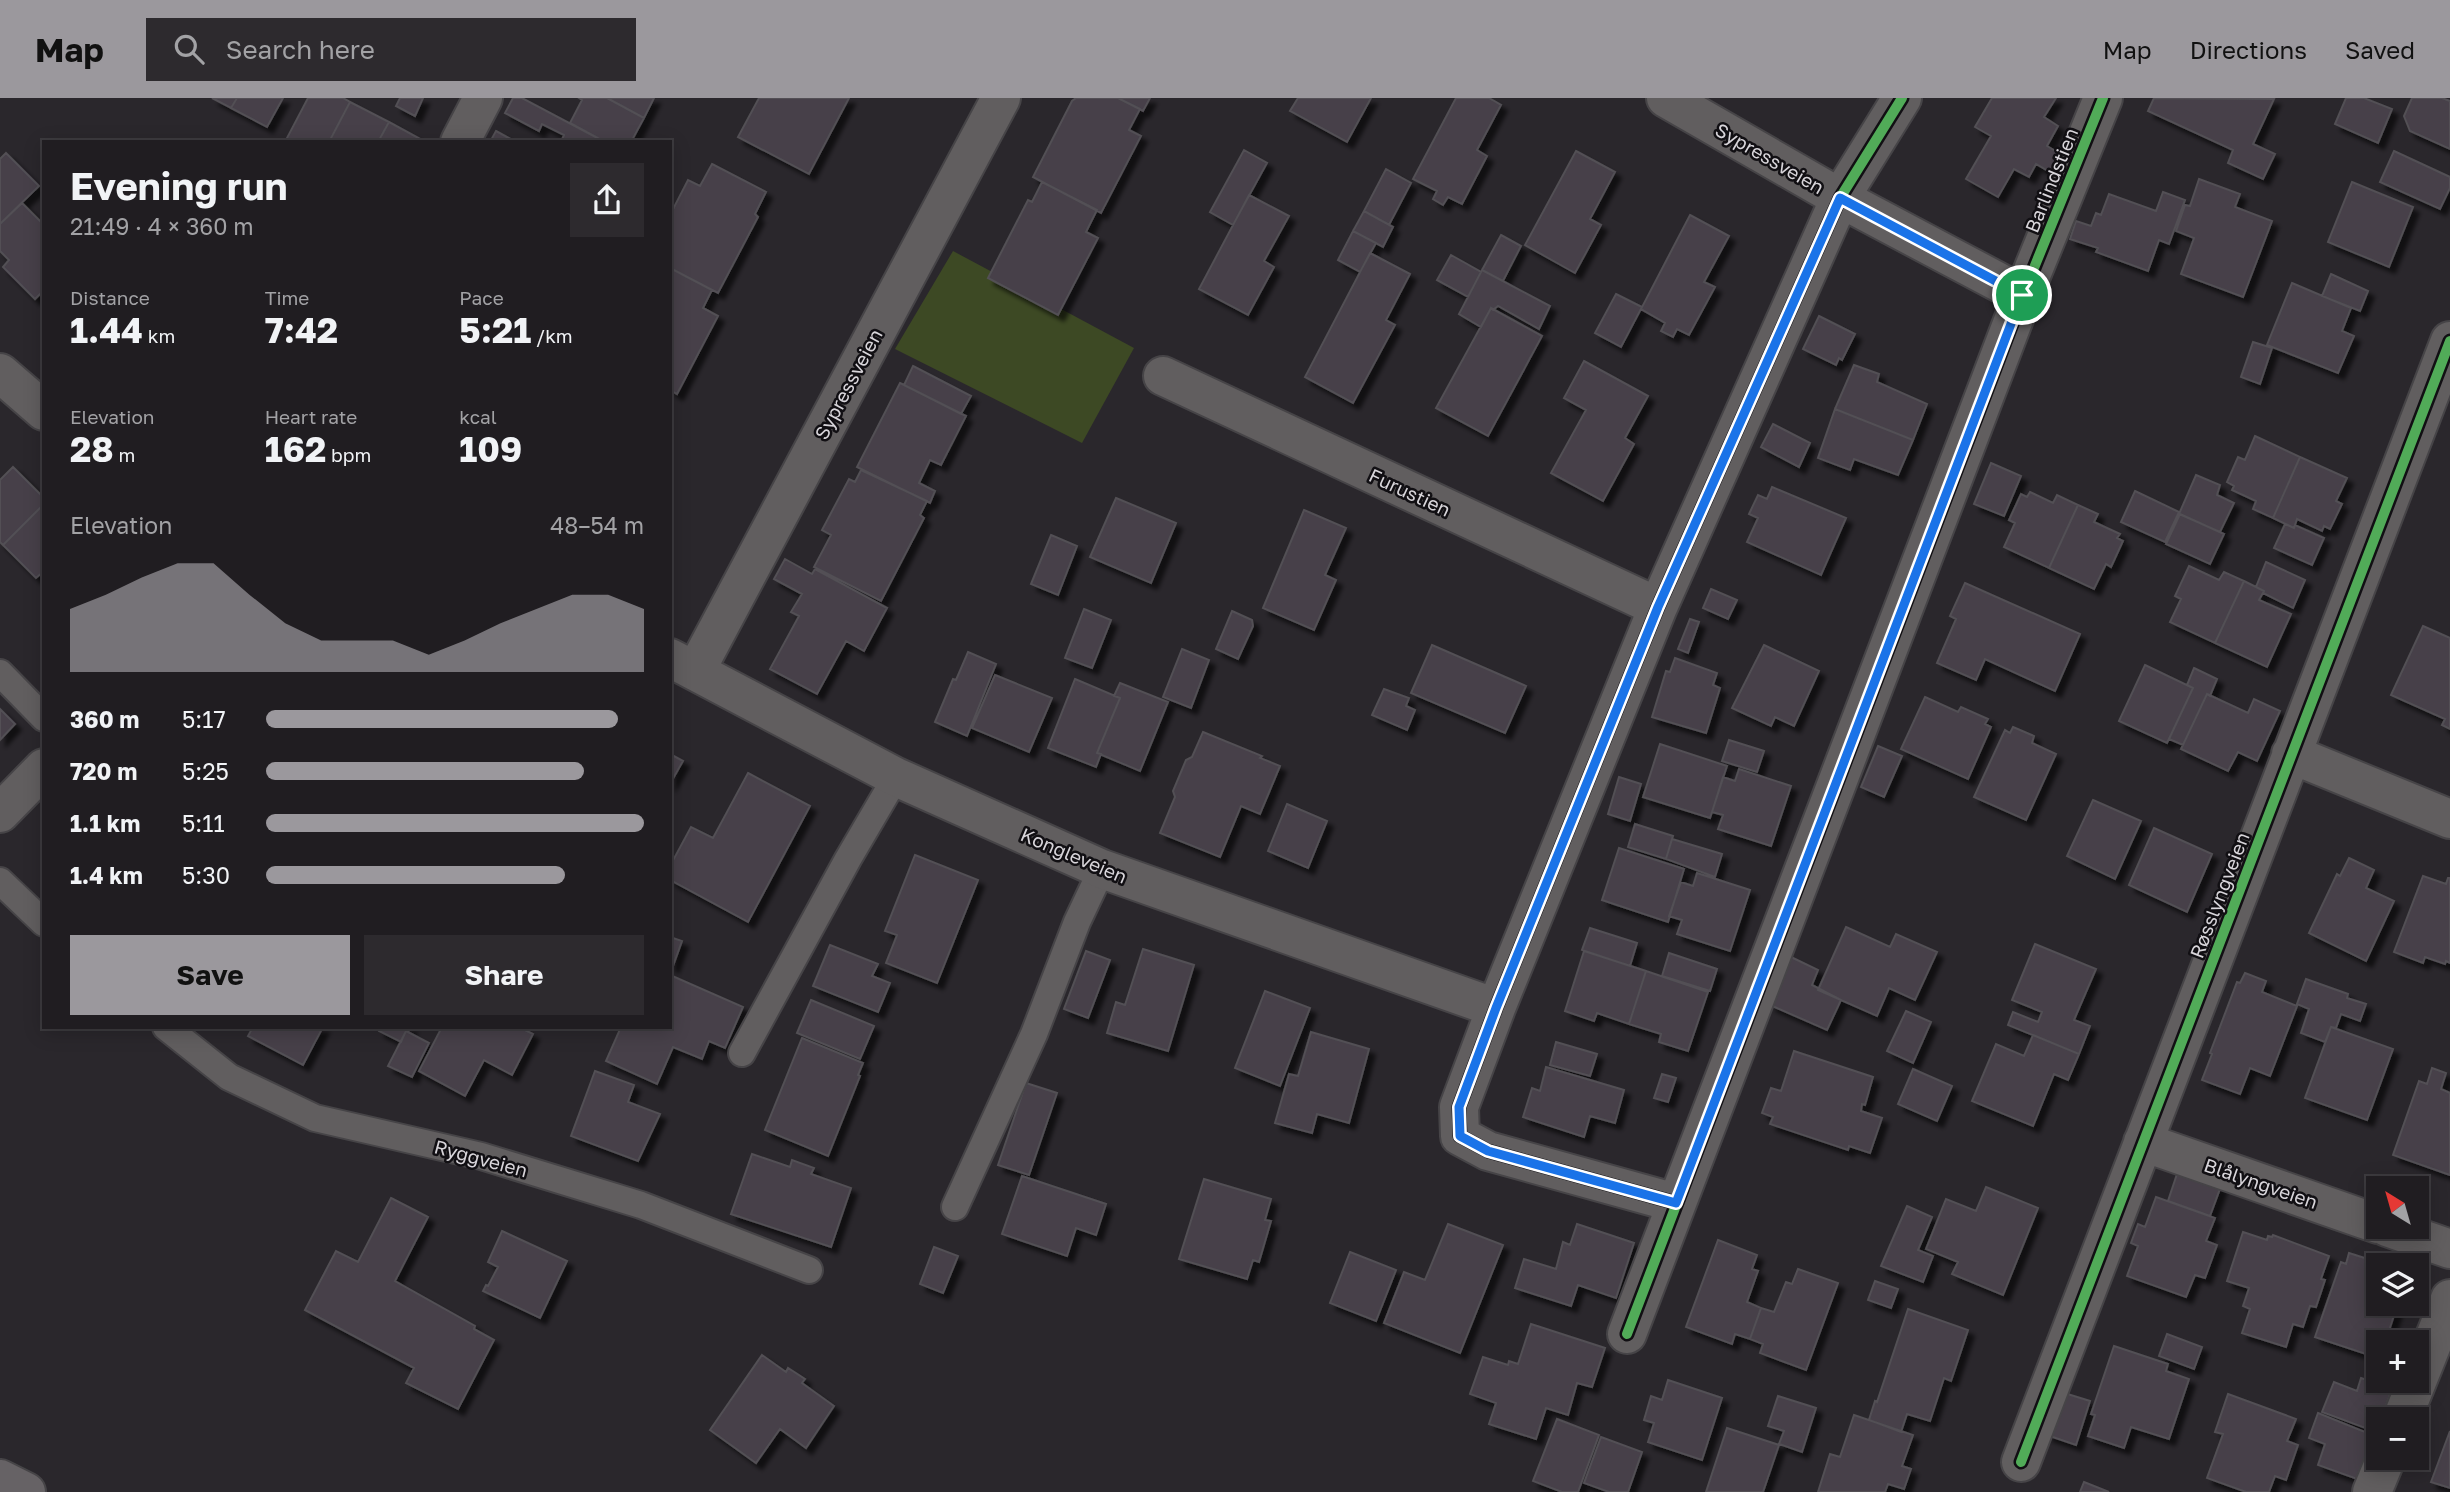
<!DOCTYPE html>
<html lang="en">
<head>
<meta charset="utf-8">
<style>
  body { margin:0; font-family:"Golos Text",sans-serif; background:#2d2a2e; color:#f1f3f6; height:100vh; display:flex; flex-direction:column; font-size:26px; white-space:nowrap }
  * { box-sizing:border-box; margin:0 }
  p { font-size:23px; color:#a2a2a5 }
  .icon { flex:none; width:38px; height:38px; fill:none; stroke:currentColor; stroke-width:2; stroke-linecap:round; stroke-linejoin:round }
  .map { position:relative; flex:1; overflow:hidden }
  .sheet { position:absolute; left:42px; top:42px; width:630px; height:889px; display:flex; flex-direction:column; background:#201d21; border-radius:0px; box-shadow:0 4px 18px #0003,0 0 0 2px #3d3b3f }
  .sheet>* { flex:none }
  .needle { width:46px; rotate:323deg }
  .controls { position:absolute; left:2366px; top:1078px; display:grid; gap:14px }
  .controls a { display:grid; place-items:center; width:63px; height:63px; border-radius:0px; background:#201d21; box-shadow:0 4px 18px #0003,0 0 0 2px #3d3b3f; font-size:35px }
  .pin { position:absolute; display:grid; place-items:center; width:60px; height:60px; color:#fff; margin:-30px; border:4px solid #fff; border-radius:50%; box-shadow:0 2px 7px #0007 }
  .round { display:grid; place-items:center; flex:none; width:74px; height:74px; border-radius:0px; background:#2d2a2e }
  .overview { display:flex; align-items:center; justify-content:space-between; height:119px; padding:0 28px }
  h1 { font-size:38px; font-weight:700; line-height:52px }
  .figures { display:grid; grid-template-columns:repeat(3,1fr); gap:10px; height:119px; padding:7px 28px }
  .figures div { display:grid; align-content:center }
  .figures b { font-size:35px; font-weight:700 }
  .figures small { font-size:19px; font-weight:400 }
  .figures p { font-size:19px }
  .chart { height:196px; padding:14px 28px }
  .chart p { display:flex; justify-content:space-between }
  .chart svg { width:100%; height:126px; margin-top:7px; fill:#9b989d; opacity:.7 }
  .button { display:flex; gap:14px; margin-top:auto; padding:14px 28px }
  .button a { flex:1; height:80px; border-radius:0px; background:#9b989d; color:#111; font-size:28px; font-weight:700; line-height:80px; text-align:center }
  .button a+a { background:#2d2a2e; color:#f1f3f6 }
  ul { padding:0 28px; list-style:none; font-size:23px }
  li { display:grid; grid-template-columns:112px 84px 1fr; align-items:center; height:52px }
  li i { height:18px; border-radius:9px; background:#9b989d }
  header { display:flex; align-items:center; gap:42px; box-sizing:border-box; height:98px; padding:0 35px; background:#9b989d; color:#111 }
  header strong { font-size:33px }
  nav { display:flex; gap:38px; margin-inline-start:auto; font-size:24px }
  .search { width:490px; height:63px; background:#2d2a2e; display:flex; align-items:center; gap:18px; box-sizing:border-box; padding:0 24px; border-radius:0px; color:#a2a2a5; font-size:26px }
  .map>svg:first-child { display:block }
  .green { fill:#3d4924 }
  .building { fill:#46404a; stroke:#525054; stroke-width:2; filter:url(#shadow) }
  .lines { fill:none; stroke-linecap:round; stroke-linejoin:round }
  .service-casing { stroke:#464447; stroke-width:30 }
  .minor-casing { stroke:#464447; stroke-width:42 }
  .trunk-casing { stroke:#464447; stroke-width:42 }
  .service { stroke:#615e5f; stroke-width:26 }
  .minor { stroke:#615e5f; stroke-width:38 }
  .trunk { stroke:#666265; stroke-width:38 }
  .cycleway-casing { stroke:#110f13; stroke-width:15 }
  .cycleway { stroke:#51ab58; stroke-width:10 }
  .route-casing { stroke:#fff; stroke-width:14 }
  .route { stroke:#1a73e8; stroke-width:9 }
  .labels { text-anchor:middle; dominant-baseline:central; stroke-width:5; stroke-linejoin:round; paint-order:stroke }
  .street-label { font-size:19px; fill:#d8d5da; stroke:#110f13 }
</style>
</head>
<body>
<header>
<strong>Map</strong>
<div class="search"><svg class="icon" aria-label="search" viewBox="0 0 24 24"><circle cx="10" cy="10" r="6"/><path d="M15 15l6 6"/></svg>Search here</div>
<nav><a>Map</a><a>Directions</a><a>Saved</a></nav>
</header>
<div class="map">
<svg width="2450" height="1394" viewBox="0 0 2450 1394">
  <defs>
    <filter id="shadow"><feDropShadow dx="6" dy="6" stdDeviation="2" flood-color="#0009"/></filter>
  </defs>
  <rect width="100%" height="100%" fill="#2a272c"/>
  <path class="green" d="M953 153 1134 250 1082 345 895 251Z"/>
  <path class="building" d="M212 0H237L231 10Z
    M237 0H283L267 29 231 10Z
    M308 0H343L350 4 329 44H294L287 40Z
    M400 0H423L415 18 396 8Z
    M513 0H522L605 44H561L564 37 542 26 539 33 505 15Z
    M579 0H607L644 20 631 44H605L570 25 582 2Z
    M607 0H654L644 20Z
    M759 0H849L809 76 738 39Z
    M1076 0H1118L1140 11 1129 32 1141 38 1101 115 1033 79 1072 3Z
    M1118 0H1150L1143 13Z
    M1298 0H1371L1347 44 1290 13Z
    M1456 0H1489L1501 7 1477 52 1487 58 1462 106 1448 99 1443 107 1433 101 1437 93 1413 81Z
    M1992 0H2056L2044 19 2058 28 2047 48 2064 58 2053 76 2036 66 2029 79 2014 71 1998 99 1966 81 1991 38 1975 29Z
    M2154 0 2274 1 2253 46 2275 56 2263 81 2228 65 2233 52 2148 13Z
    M2346 0H2364L2392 11 2378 45 2335 26Z
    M2412 0H2442L2450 3V51L2410 33 2404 18Z
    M350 4 389 24 378 44H329Z
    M389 24 424 43 423 44H378Z
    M496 33 516 44H490Z
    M1244 52 1267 65 1233 127 1210 114Z
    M1576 53 1615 74 1590 121 1601 127 1575 175 1525 147Z
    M2394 53 2450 79V90L2440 111 2380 84Z
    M6 55 39 88 0 126V61Z
    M712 66 766 94 755 116 758 119 718 195 670 170V117L688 82 700 88Z
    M1386 71 1411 85 1389 127 1364 113Z
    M2199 81 2240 96 2235 109 2272 123 2243 199 2181 176 2194 140 2176 133 2185 107 2190 108Z
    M1042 84 1097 112 1086 134 1098 140 1058 217 988 180 1028 102 1032 104Z
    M2352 84 2413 109 2389 169 2328 144Z
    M2163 94 2185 102 2169 146 2159 142 2148 173 2096 154 2098 150 2070 141 2076 123 2091 128 2096 115 2101 117 2109 96 2156 113Z
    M1249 97 1289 118 1264 163 1274 169 1248 217 1199 191Z
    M22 105 44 127V192L35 201 3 169 9 162 0 153V126Z
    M1364 113 1393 129 1383 149 1353 133Z
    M1690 117 1729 138 1704 184 1715 189 1689 237 1677 231 1673 239 1661 233 1665 225 1641 211Z
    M1353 133 1376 145 1360 174 1338 162Z
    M1501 137 1521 148 1503 183 1482 172Z
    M1370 155 1410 176 1386 222 1395 227 1353 305 1305 279Z
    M1451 157 1481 174 1468 199 1437 182Z
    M670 170 712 192 703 210 718 218 677 296 670 292Z
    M1482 172 1550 208 1539 231 1498 208 1493 212 1491 210 1481 229 1459 216Z
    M2331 176 2368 193 2360 213 2322 198Z
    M2292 185 2351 210 2342 233 2354 238 2338 275 2267 247Z
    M1616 196 1642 209 1621 249 1595 235Z
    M1491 210 1542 238 1488 338 1436 310Z
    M1819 218 1855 236 1842 262 1839 260 1836 267 1803 251Z
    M2253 244 2272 250 2260 286 2241 279Z
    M1584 263 1648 298 1625 340 1634 346 1603 403 1551 375 1586 312 1564 300Z
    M1854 267 1879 276 1877 284 1927 306 1913 342 1835 311Z
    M913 268 971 298 961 316 904 287Z
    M900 285 966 318 941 367 930 362 919 385 935 393 930 405 857 369Z
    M1835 311 1913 342 1898 377 1854 361 1850 372 1818 360Z
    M1773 326 1810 345 1799 369 1761 349Z
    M2255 338 2300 359 2273 420 2253 411 2256 403 2232 392 2234 388 2227 384 2238 359 2245 362Z
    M2300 359 2347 380 2336 403 2342 406 2330 431 2324 428 2322 433 2297 421 2294 430 2273 420Z
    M1991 365 2021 378 2004 418 1974 406Z
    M13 369 44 400V406L3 447 0 444V382Z
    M861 372 927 403 920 417 924 420 881 503 814 469 831 437 822 432 849 381 855 384Z
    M2196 377 2220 387 2217 397 2234 405 2220 434 2179 416Z
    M1772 389 1846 420 1821 477 1747 444 1758 420 1749 416 1758 397 1767 401Z
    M2135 393 2179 414 2165 444 2121 424Z
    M2030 394 2053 405 2057 397 2078 407 2049 470 2004 449 2015 425 2009 422 2021 396 2027 399Z
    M1116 400 1176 425 1151 485 1090 459Z
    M44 406V473L36 480 3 447Z
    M2078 407 2098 416 2094 424 2120 436 2117 440 2123 443 2111 469 2106 466 2094 491 2049 470Z
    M1304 412 1346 430 1325 477 1336 482 1314 532 1263 510Z
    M2180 416 2224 436 2210 466 2166 446Z
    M2285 426 2294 430 2295 427 2324 440 2312 467 2274 450Z
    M1051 437 1077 448 1058 497 1031 486Z
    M785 461 812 476 815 471 887 510 864 553 846 543 817 596 770 571 799 518 791 514 802 496 774 481Z
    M2266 464 2305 482 2293 510 2263 495 2264 493 2256 489Z
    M2189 468 2219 482 2224 474 2244 483 2215 545 2170 524 2181 501 2175 498Z
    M2244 483 2264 493 2259 502 2291 516 2267 569 2215 545Z
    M1965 485 2080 536 2055 593 1985 561 1976 582 1937 565 1956 521 1950 518Z
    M1711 491 1737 502 1728 521 1703 510Z
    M1084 511 1111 522 1092 570 1065 560Z
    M1232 513 1252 522 1253 528 1238 561 1216 551Z
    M1690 521 1699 524 1688 555 1678 551Z
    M2423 528 2450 540V631L2442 627 2445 621 2391 597Z
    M1432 547 1526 588 1505 635 1411 595Z
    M1764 547 1819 573 1794 628 1775 619 1771 628 1732 610Z
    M1182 551 1209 562 1191 610 1163 599Z
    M968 554 996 566 967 638 935 624 953 581 956 582Z
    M1675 560 1717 575 1713 587 1720 590 1706 635 1652 619 1666 573 1670 574Z
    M2145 567 2193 590 2167 645 2119 623Z
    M2194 570 2217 581 2210 598 2207 596 2183 647 2169 641 2193 590 2187 587Z
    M995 577 1052 600 1029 654 972 630Z
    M1075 581 1120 600 1097 655 1101 656 1096 669 1048 650Z
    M1120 585 1168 604 1140 673 1097 655 1120 600 1114 598Z
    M1384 591 1409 600 1406 608 1415 612 1407 632 1372 617Z
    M2207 596 2248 615 2254 601 2280 613 2257 663 2238 654 2228 673 2181 651Z
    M1925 599 1958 614 1961 609 1988 621 1985 626 1991 629 1968 681 1901 651Z
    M0 611 15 626 0 642Z
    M2013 629 2034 638 2032 645 2056 656 2026 722 1974 699 2005 632 2010 635Z
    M1203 634 1262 658 1260 660 1280 668 1260 716 1241 708 1220 759 1160 735 1175 699 1173 693 1186 662 1192 659Z
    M1729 642 1764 653 1757 674 1722 663Z
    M1660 646 1727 668 1710 720 1643 699Z
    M1878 648 1902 658 1884 699 1861 689Z
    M670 656 683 663 670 686Z
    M1739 671 1791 688 1771 748 1718 731 1723 717 1712 714 1723 679 1735 683Z
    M748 675 810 708 748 824 670 782V768L691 729 713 740Z
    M1619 679 1641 686 1630 723 1608 716Z
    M2093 702 2141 723 2115 781 2067 758Z
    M1287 706 1327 723 1308 770 1268 753Z
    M1635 726 1673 738 1666 761 1628 749Z
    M2154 730 2212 756 2187 814 2129 787Z
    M1672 741 1722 756 1715 779 1666 761Z
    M1619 750 1684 771 1668 824 1602 802Z
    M915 757 978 782 937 885 886 865 897 837 885 833Z
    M2349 760 2374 772 2366 790 2394 803 2366 863 2309 835 2337 776 2340 778Z
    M1697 775 1750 792 1730 853 1677 836 1682 822 1669 818 1681 784 1693 788Z
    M2423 778 2446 786 2448 780H2450V865L2446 863 2445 866 2425 859 2423 865 2394 854Z
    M1846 829 1890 849 1896 836 1937 854 1915 902 1889 890 1877 918 1818 892Z
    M1590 830 1637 845 1630 868 1582 852Z
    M670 839 682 843 673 868 670 867Z
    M2035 846 2096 871 2074 922 2090 928 2079 956 2008 927 2013 914 2038 924 2042 914 2012 902Z
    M830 847 878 866 872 878 890 885 878 914 813 888Z
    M1143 851 1194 867 1168 953 1107 935 1116 904 1125 907Z
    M1086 853 1110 862 1088 920 1064 911Z
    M1584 853 1646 873 1629 926 1597 915 1594 923 1565 913Z
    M1669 855 1717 871 1710 893 1662 878Z
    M1791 859 1818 872 1812 887 1841 902 1827 932 1770 907Z
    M1646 873 1708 894 1688 953 1659 944 1661 936 1629 926Z
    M2245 875 2266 883 2262 894 2297 908 2270 978 2250 970 2240 996 2202 982 2212 956 2210 955 2237 884 2240 885Z
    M670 877 743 909 725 950 709 943 702 961 673 949 657 986 606 963 621 929H670Z
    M2306 881 2348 896 2347 900 2366 906 2360 923 2341 916 2336 930 2331 929 2325 944 2301 935 2309 911 2297 906Z
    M1265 893 1310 910 1280 988 1235 970Z
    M811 902 874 928 860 961 797 935Z
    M1906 913 1931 924 1913 965 1887 953Z
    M253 929H323L303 967 248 938Z
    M380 929H411L408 934 406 933 401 944 379 933Z
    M442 929H519L533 936 512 977 484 962 465 998 419 973Z
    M2331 929 2393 951 2367 1022 2305 1000Z
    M406 933 429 945 412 979 388 968Z
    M1311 934 1369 951 1349 1025 1317 1016 1312 1035 1275 1025 1289 976 1298 978Z
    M2033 937 2079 956 2068 982 2054 976 2033 1028 1972 1003 1996 946 2024 958Z
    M802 940 863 965 858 977 860 978 828 1058 765 1032Z
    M1556 944 1597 956 1590 978 1550 967Z
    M1794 953 1873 979 1865 1007 1862 1006 1861 1013 1882 1020 1870 1055 1849 1048 1848 1052 1770 1026 1773 1019 1762 1015 1771 990 1781 993Z
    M1546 969 1624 992 1615 1025 1590 1018 1584 1039 1523 1019 1532 990 1540 993Z
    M2432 970 2446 975 2441 991 2450 995V1077L2393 1057 2419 983 2427 986Z
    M1913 971 1952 988 1937 1023 1898 1006Z
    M595 973 634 987 628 1004 660 1016 638 1063 571 1038Z
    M1662 976 1676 980 1668 1004 1654 1000Z
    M1026 985 1057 995 1029 1077 998 1067Z
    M752 1056 790 1069 792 1062 814 1070 811 1076 851 1090 831 1149 731 1116Z
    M2178 1073 2221 1088 2210 1118 2168 1103Z
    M1022 1078 1106 1106 1096 1137 1076 1130 1067 1158 1002 1136Z
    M1204 1081 1271 1101 1265 1122 1271 1123 1259 1164 1253 1162 1247 1181 1179 1161Z
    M1986 1089 2038 1110 2003 1197 1952 1176 1958 1164 1926 1151 1946 1101 1976 1113Z
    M2156 1099 2215 1120 2206 1143 2217 1147 2205 1180 2195 1177 2186 1199 2127 1178 2138 1148 2131 1145 2138 1126 2145 1129Z
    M391 1100 428 1119 395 1183 475 1228 474 1231 494 1242 458 1311 406 1285 414 1270 305 1212 336 1153 358 1164Z
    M1907 1108 1932 1119 1918 1152 1933 1158 1923 1184 1881 1168Z
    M1448 1126 1503 1147 1460 1255 1384 1225 1404 1174 1425 1182Z
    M1577 1126 1634 1145 1616 1200 1578 1187 1571 1208 1515 1190 1524 1161 1556 1171 1563 1144 1570 1147Z
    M502 1133 567 1163 540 1220 483 1193 486 1187 488 1188 498 1169 488 1164Z
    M2243 1134 2267 1142 2268 1138 2272 1139 2273 1137 2329 1158 2321 1181 2325 1182 2316 1209 2310 1208 2303 1229 2293 1226 2286 1249 2242 1235 2250 1211 2243 1208 2249 1190 2227 1183Z
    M1718 1142 1757 1157 1752 1171 1758 1173 1747 1204 1761 1210 1750 1241 1735 1236 1732 1246 1686 1229Z
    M934 1149 958 1158 943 1195 920 1186Z
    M1350 1154 1396 1172 1376 1223 1330 1205Z
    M2349 1155 2374 1163 2371 1174 2378 1177V1206H2393L2397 1208 2387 1239 2382 1238 2378 1244 2375 1259 2315 1239 2341 1164 2346 1166Z
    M1798 1171 1838 1185 1806 1272 1760 1255 1763 1246 1750 1241 1761 1210 1774 1214 1786 1184 1792 1186Z
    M1875 1183 1898 1191 1891 1210 1868 1202Z
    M1908 1211 1968 1232 1951 1283 1944 1280 1930 1323 1907 1316 1901 1334 1869 1322 1875 1303 1877 1304Z
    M1531 1226 1605 1250 1592 1289 1577 1285 1568 1317 1546 1310 1536 1341 1489 1326 1496 1305 1470 1296 1483 1259 1508 1267 1509 1263 1518 1266Z
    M2167 1236 2202 1249 2194 1271 2159 1258Z
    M2114 1248 2168 1266 2166 1273 2189 1281 2169 1341 2131 1329 2124 1350 2088 1338 2095 1317 2091 1316Z
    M762 1257 786 1274 788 1270 805 1281 802 1285 834 1308 806 1350 780 1331 756 1365 710 1332Z
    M2361 1280 2392 1291 2381 1321H2378L2376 1334 2322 1314 2334 1284 2357 1293Z
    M1668 1282 1722 1300 1702 1362 1648 1344 1654 1325 1644 1322 1651 1298 1662 1302Z
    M2061 1294 2090 1303 2076 1347 2047 1337Z
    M2228 1296 2296 1321 2287 1343 2298 1347 2286 1382 2275 1378 2269 1394H2246L2207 1380 2223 1336 2215 1334Z
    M1778 1298 1816 1310 1802 1354 1779 1346 1784 1333 1768 1328Z
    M2318 1315 2375 1338 2360 1382 2318 1367 2325 1346 2309 1340Z
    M1854 1317 1913 1337 1902 1368 1911 1371 1904 1391 1888 1386 1885 1394H1818L1830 1356 1840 1359Z
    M1557 1321 1599 1337 1578 1394H1562L1533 1383Z
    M1727 1330 1779 1347 1763 1394H1706Z
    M2450 1333V1390L2431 1384Z
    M1601 1339 1642 1354 1628 1394H1609L1584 1385Z
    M2084 1384 2109 1394H2080Z"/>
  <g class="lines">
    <defs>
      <path id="service" d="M0 575 44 620
        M0 783 44 825
        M166 929 229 979 315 1020 481 1058 641 1107 809 1172
        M742 955 848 761 896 679
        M955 1109 1034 936 1077 824 1102 771"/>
      <path id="minor" d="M1666 0 1840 100 2023 197
        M460 44 483 0
        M0 275 44 313
        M1163 278 1658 509
        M670 560 896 679 1102 771 1496 910
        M696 572 1001 0
        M2291 656 2450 721
        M0 715 44 670
        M2143 1044 2378 1126
        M1676 1105 1488 1053 1460 1038 1459 1009 1496 910 1658 509 1840 100 1902 0
        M2387 1129 2450 1151
        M1627 1236 2023 197 2103 0
        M2402 1321 2450 1201
        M2021 1364 2450 243
        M2372 1394 2386 1360"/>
      <path id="trunk" d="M0 1381 26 1394"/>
    </defs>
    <use href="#service" class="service-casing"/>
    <use href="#minor" class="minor-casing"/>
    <use href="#trunk" class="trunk-casing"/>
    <use href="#service" class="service"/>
    <use href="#minor" class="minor"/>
    <use href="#trunk" class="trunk"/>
    <defs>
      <path id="cycleway" d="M1676 1105 1488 1053 1460 1038 1459 1009 1496 910 1658 509 1840 100 1902 0
        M1627 1236 2023 197 2103 0
        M2021 1364 2450 243"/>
    </defs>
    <use href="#cycleway" class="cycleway-casing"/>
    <use href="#cycleway" class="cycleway"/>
  </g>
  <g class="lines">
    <defs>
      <path id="route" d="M1840 100 2022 197 1676 1105 1488 1053 1460 1038 1459 1009 1496 910 1658 509Z"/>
    </defs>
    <use href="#route" class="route-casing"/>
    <use href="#route" class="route"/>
  </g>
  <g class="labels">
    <g class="street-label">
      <text transform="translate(1770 60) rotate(30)">Sypressveien</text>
      <text transform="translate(2051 82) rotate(-68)">Barlindstien</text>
      <text transform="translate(848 286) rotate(-62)">Sypressveien</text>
      <text transform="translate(1410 394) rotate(25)">Furustien</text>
      <text transform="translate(1074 757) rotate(23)">Kongleveien</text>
      <text transform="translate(2219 797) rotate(-69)">Røsslyngveien</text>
      <text transform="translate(481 1060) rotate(15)">Ryggveien</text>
      <text transform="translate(2261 1085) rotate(19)">Blålyngveien</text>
    </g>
  </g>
</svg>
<div class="controls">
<a><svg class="needle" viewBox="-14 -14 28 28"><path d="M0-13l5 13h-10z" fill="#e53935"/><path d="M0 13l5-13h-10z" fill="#a2a2a5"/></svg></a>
<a><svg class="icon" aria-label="layers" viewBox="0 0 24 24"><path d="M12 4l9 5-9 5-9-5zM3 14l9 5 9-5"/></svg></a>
<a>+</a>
<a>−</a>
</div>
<div class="pin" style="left:2022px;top:197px;background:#1e9e55"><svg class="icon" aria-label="arrive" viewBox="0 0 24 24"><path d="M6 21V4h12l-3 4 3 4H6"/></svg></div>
<section class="sheet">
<div class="overview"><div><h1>Evening run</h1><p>21:49 · 4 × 360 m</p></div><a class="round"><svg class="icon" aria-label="share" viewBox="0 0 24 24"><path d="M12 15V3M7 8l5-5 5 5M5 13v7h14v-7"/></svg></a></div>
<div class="figures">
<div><p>Distance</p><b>1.44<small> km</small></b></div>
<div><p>Time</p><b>7:42</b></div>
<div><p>Pace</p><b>5:21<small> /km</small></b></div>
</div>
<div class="figures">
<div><p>Elevation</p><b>28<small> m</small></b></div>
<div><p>Heart rate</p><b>162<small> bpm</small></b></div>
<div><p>kcal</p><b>109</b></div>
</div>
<div class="chart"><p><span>Elevation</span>48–54 m</p>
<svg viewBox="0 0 160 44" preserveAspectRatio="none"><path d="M0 44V22L10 17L20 11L30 6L40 6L50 17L60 27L70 33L80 33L90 33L100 38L110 33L120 27L130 22L140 17L150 17L160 22V44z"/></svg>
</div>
<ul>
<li><b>360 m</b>5:17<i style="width:93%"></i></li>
<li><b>720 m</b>5:25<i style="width:84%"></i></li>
<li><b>1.1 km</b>5:11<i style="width:100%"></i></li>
<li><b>1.4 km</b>5:30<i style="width:79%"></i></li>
</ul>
<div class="button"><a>Save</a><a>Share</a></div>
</section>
</div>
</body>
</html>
